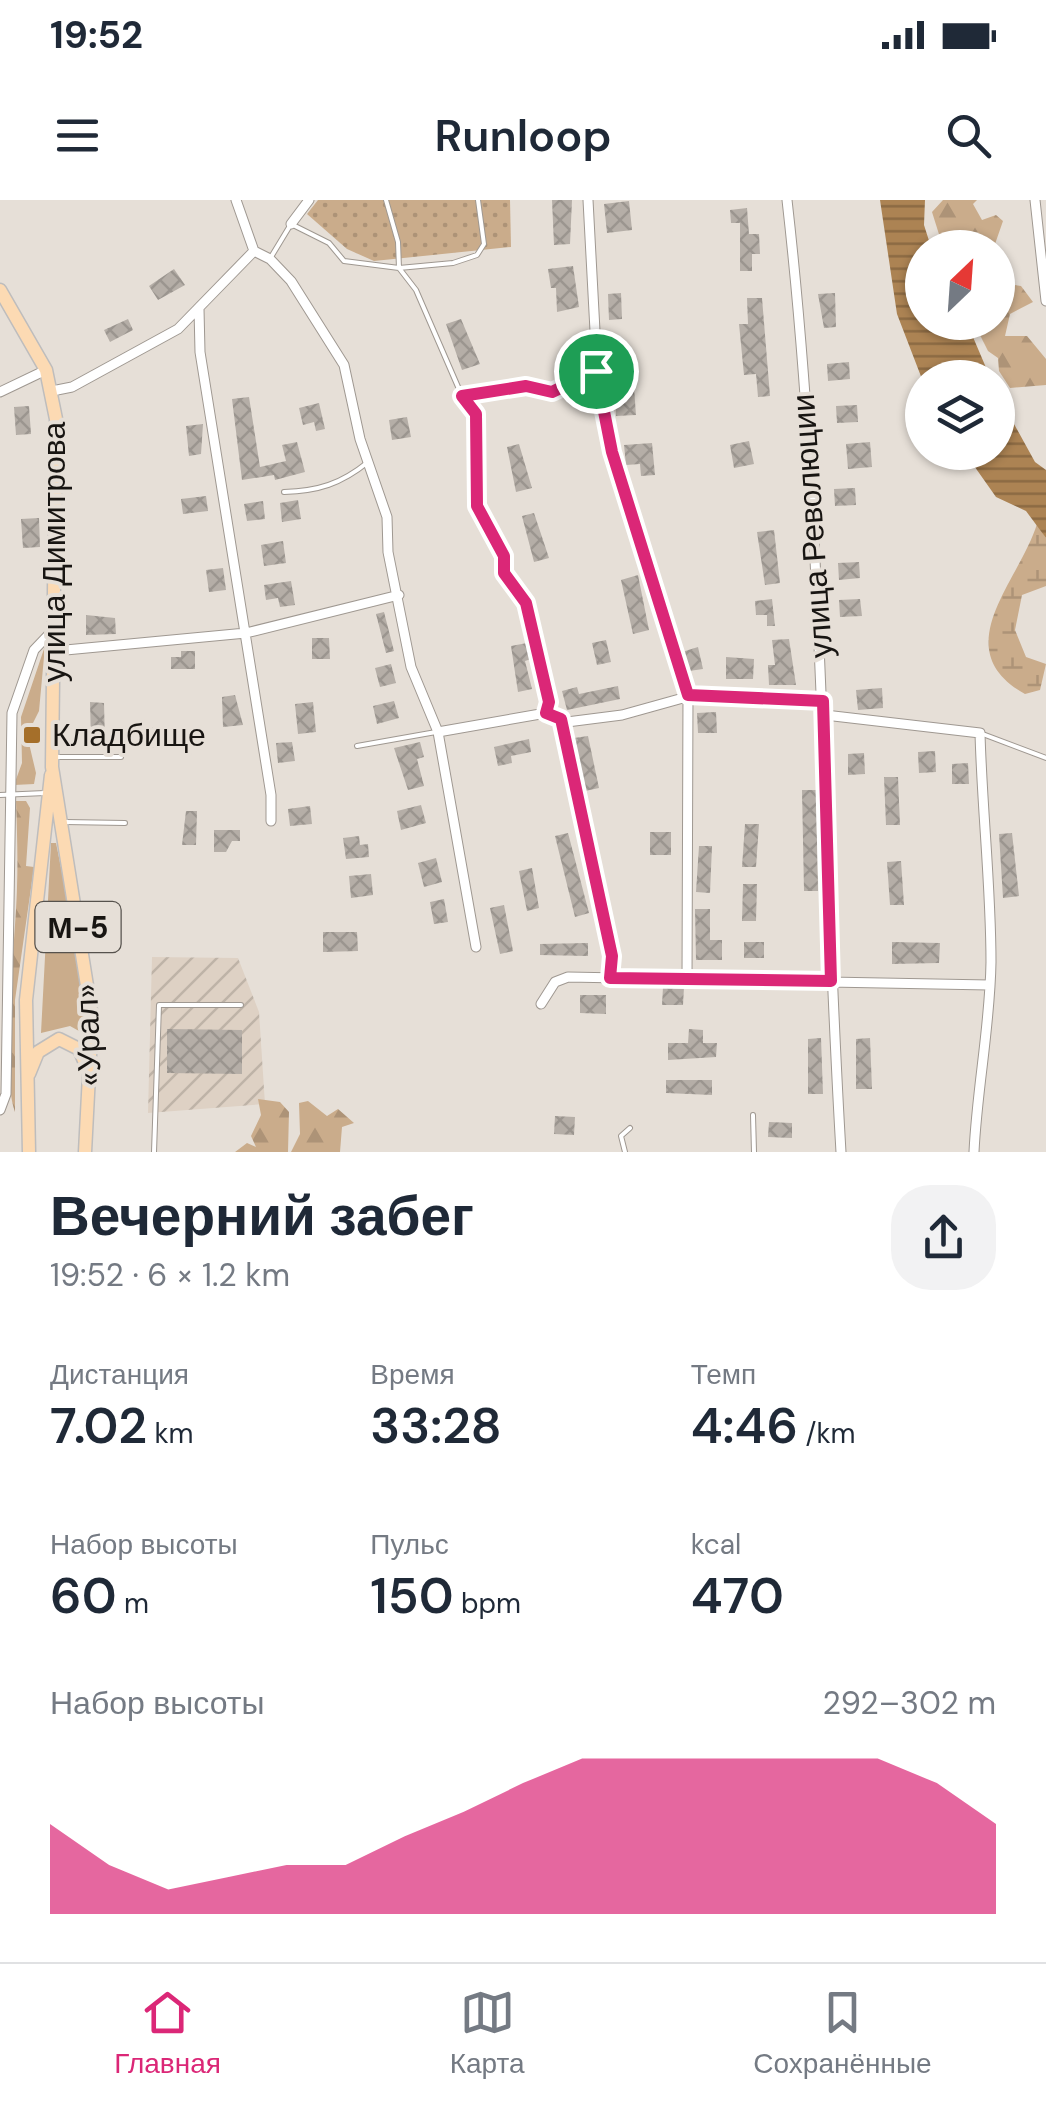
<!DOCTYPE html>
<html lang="ru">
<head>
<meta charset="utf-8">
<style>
  body { margin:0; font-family:"DM Sans",sans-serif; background:#f2f2f3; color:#1f2937; height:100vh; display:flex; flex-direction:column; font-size:38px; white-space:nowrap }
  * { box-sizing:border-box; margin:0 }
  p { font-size:32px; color:#747a83 }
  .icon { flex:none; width:55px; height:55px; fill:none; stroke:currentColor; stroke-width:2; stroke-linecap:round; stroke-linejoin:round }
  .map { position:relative; height:952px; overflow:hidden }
  .side { display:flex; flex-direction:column; background:#fff; flex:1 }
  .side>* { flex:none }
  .needle { width:65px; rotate:25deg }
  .buttons { position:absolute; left:905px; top:30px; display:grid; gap:20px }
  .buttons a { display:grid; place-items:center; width:110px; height:110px; border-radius:50%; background:#fff; box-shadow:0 2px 8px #0004; font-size:50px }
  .pin { position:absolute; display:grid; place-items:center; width:85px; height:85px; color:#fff; margin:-42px; border:5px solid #fff; border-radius:50%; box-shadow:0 2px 10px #0007 }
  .round { display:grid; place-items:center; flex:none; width:105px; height:105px; border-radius:40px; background:#f2f2f3 }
  .headline { display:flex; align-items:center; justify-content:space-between; height:170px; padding:0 50px }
  h1 { font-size:55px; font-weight:600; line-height:75px }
  .metrics { display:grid; grid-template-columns:repeat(3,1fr); gap:15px; height:170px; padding:10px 50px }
  .metrics div { display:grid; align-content:center }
  .metrics b { font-size:50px; font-weight:600 }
  .metrics small { font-size:28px; font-weight:400 }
  .metrics p { font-size:28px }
  .chart { height:280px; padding:20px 50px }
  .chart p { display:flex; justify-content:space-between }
  .chart svg { width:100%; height:180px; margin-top:10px; fill:#db2777; opacity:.7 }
  .status { display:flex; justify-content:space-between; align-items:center; height:70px; padding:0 50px; background:#fff; direction:ltr }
  .status svg { height:28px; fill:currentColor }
  header { display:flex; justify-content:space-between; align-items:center; height:130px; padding:0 50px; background:#fff; font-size:45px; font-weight:600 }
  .tabs { display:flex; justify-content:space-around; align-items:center; height:140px; border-top:2px solid #e0e1e3; background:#fff; font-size:28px; color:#747a83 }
  .tabs a { display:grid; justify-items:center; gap:5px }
  .tabs .active { color:#db2777 }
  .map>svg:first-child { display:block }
  .industrial { fill:url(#industrial-furrows) }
  .green { fill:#caac8b }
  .forest { fill:url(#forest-firs) }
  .wetland { fill:url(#wetland-marsh) }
  .garden { fill:url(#garden-dots) }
  .water { fill:url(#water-rules) }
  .building { fill:url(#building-cross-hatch) }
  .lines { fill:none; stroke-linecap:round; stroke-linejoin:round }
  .service-casing { stroke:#9f9891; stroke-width:6 }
  .minor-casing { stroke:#9f9891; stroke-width:11 }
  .primary-casing { stroke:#bebdbd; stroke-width:15 }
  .service { stroke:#fff; stroke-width:4 }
  .minor { stroke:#fff; stroke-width:9 }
  .primary { stroke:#fcdab3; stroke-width:12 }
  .route-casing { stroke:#fff; stroke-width:20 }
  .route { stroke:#db2777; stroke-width:12 }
  .poi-dot { fill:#a56f2a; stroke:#e6dfd7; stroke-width:4 }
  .labels { text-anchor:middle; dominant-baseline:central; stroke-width:8; stroke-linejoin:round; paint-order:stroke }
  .shield { fill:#e6dfd7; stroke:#56524d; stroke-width:2.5 }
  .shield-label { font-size:30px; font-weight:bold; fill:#181512 }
  .street-label { font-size:32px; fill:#181512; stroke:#e6dfd7 }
  .poi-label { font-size:32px; fill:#181512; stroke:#e6dfd7; text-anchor:start }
</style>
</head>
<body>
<div class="status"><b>19:52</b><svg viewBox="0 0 49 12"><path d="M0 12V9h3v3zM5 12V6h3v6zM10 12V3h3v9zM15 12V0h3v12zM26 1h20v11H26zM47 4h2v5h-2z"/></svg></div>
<header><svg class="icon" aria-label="menu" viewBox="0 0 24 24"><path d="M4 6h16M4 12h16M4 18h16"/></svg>Runloop<svg class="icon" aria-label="search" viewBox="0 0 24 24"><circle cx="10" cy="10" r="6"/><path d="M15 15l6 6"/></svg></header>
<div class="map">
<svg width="1046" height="952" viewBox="0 0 1046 952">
  <defs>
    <pattern id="industrial-furrows" width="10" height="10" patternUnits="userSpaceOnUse" patternTransform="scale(2.5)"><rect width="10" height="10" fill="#ded1c4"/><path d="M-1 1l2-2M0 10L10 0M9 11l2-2" fill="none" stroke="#beb3a7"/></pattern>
    <pattern id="forest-firs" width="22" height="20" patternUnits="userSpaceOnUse" patternTransform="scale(2.5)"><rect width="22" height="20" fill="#caac8b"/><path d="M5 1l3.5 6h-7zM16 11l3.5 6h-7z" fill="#ad9377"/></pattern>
    <pattern id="wetland-marsh" width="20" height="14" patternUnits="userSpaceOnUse" patternTransform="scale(2.5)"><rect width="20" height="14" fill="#caac8b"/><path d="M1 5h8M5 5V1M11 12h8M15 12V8" fill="none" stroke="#ad9377"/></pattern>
    <pattern id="garden-dots" width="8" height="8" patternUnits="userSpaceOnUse" patternTransform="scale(2.5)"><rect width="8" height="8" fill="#caac8b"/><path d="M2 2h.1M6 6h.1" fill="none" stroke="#ad9377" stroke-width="1.8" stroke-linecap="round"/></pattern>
    <pattern id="water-rules" width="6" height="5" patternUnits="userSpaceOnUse" patternTransform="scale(2.5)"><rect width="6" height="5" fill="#ac8353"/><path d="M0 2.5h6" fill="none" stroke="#8b6a43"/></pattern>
    <pattern id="building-cross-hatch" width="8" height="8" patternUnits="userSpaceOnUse" patternTransform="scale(2.5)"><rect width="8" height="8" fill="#b5aea7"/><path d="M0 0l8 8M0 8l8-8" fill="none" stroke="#9b958f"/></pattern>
  </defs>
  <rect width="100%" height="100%" fill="#e6dfd7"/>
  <path class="industrial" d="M152 757 238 758 259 812 265 904 148 913Z"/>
  <path class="green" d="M45 446 39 511 27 535 36 573 34 584 14 585 22 563 21 517Z
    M51 643H56L83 777 88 836 70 826 41 833Z"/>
  <path class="forest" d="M943 0H977L973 4 982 20 996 15 1003 21 994 47H943L932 12Z
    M998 82 1021 86 1033 102 1010 114 1005 136H1027L1046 159V185L1010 188 999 171 998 158 988 151 974 123 998 122Z
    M16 601H26L30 608 26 666 34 667 15 800V912C0 872 16 738 17 687 18 659 17 630 16 601Z
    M258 899 280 902 289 912 288 952H235L247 943 256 947 251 936 261 915Z
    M308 901 327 916 338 909 354 923 342 927 340 952H291L300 934 299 903Z"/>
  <path class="wetland" d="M1037 324 1046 338V386L1022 395 1015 430 1026 457 1046 464 1040 490 1025 494C945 449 1019 382 1037 324Z"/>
  <path class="garden" d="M318 0H510L511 47 374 61 347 49 307 14Z"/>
  <path class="water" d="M880 0H925L924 25 931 47 922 48V122L967 123 990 177 922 179 897 114Z
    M998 195 1035 262 1046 270V338L1026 311 996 297 965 253 998 252Z"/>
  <path class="building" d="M552 0H572L570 44 554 45Z
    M629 1 632 30 607 33 604 4Z
    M747 8 749 34H759L760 54H752V71H740V23H731L730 10Z
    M573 66 579 107 557 112 556 88H551L548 69Z
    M174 69 185 85 158 100 149 86Z
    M621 93 622 119 609 120 608 94Z
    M835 93 836 127 824 128 818 94Z
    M747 98H762L770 196 758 197 756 174 744 175 739 124H748Z
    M128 119 133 130 110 142 104 130Z
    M461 119 480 164 462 170 446 124Z
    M849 162 850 179 828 181 827 164Z
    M634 188 636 215 616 216 615 189Z
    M249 197 260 267 286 261 282 245 297 242 305 272 275 280 274 275 242 280 232 199Z
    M319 203 325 229 316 231 314 222 303 225 299 208Z
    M857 205 858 222 837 223 836 206Z
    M29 206 31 234 16 235 14 207Z
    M407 217 411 237 392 240 389 220Z
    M203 224 201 254 189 256 186 226Z
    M749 241 754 264 734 268 730 245Z
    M870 242 872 267 848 269 846 244Z
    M652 243 655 275 641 276 640 264 626 265 624 245Z
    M519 244 532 288 516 292 507 247Z
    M855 288 856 305 835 306 834 289Z
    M206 296 208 311 183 314 181 299Z
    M298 300 301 319 282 322 280 303Z
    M263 301 265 319 247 321 244 304Z
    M534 313 549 358 534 362 522 316Z
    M39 318 40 347 23 348 21 319Z
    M774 330 780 383 765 385 757 332Z
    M283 341 286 363 264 366 261 345Z
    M859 362 860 378 839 380 838 363Z
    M223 368 226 390 209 392 206 370Z
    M638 375 649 430 633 434 621 380Z
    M291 381 295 405 280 407 278 398 266 400 264 385Z
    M772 399 775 426H767V415H756L755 401Z
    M860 399 862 416 840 417 839 400Z
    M384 412 394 451 386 453 376 414Z
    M86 415 115 418 116 434 86 435Z
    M312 438H329L330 459H312Z
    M789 439 796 485H769L768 465H775L772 440Z
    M606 440 611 462 597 465 592 443Z
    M527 443 531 459 525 461 532 489 518 492 511 446Z
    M698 447 703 469 689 471 682 452Z
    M181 451H195V469H171V457H181Z
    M726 457 754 459 753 479H726Z
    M391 464 396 483 380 487 375 468Z
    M618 486 620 499 567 510 562 491 577 487 579 494Z
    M882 488 883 508 858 510 856 490Z
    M235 495 243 525 223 527 222 497Z
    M394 501 399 518 377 524 373 506Z
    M90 502 104 503 105 543 91 542Z
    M313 502 316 532 298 534 295 504Z
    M716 512 717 533H698L697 513Z
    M145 527H164V547L145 548Z
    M588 536 599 588 585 591 574 538Z
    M529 539 531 552 511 556 512 563 498 566 494 547Z
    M292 542 295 561 278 563 276 543Z
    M420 542 424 557 417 559 424 586 408 590 394 548Z
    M935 551 936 572 919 573 918 552Z
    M864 553 865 574 848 575V554Z
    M968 563 969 584H952V564Z
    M884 577H898L900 625H886Z
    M802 590H816L818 691H804Z
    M421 605 426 623 401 630 397 611Z
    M310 606 312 624 290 626 288 609Z
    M186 611H197L196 645H182Z
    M745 624H759L756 667H742Z
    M214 630H240V641H232L226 652H214Z
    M650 632H671V655H650Z
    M568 633 589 713 575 717 555 636Z
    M1012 633 1019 696 1003 698 999 634Z
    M359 636 360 645 368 644 369 657 346 659 343 638Z
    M699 646H712L710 693 696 692Z
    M436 658 442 682 424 687 418 663Z
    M901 661 904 705H890L887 662Z
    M532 668 539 708 527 711 519 671Z
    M371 674 373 695 351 698 349 676Z
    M743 684H757L756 721H742Z
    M444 699 448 722 434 724 430 702Z
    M504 705 513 751 500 754 490 708Z
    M695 709H710V740H722V760H696Z
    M323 732H357L358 751 323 752Z
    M744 742H764V758H744Z
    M892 742 940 743 939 763 892 764Z
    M588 743V756L540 755V744Z
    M663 787H684L683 805H662Z
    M580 795H606V814L580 813Z
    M167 829 242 830V874L167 873Z
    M689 829 703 830V843H717L716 857 668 860V843H688Z
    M821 838 823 894H808V839Z
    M870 838 872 889H856V839Z
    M666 880H712V895L666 893Z
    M555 916 575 917 574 935 554 934Z
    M769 922 792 923V938L768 937Z"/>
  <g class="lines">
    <defs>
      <path id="service" d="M386 0 398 42 399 68 453 63 477 55 484 44 478 0
        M271 57 291 24 329 43 344 61 399 68 416 90 462 196 526 186 552 192 596 171
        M462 196 476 214 477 306
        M284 292C318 291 341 284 368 262
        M980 533 1046 558
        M357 546 436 532
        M56 557H121
        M0 595 45 593
        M65 622 125 623
        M753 915 754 952
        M154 952 159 805H241
        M625 952 621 936 630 928"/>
      <path id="minor" d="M236 0 254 51 270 59 291 81 344 165 360 239 387 317 388 352 411 467 438 532 476 747
        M588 0 598 187 641 354 688 495 687 780
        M787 0C823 316 822 635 841 952
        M1035 0 1046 101
        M291 24 309 0
        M199 109 200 152 271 595V621
        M52 191 72 187 178 129 254 51
        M0 192 46 170
        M477 306 504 357 503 373 526 403 549 502 546 513
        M55 451 246 433 399 395
        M825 515 980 533C982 609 991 686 991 762 990 827 977 888 974 952
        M561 519 612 756 610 778
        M438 532 546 513 567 522 622 515 701 493 823 501
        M541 804 555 782 568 777 989 785
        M0 910 6 894 12 513 34 450 55 428"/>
      <path id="primary" d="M0 90 46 170 56 219 52 567 92 817 85 952
        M29 874 38 852 59 839 79 849 88 870
        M29 952 26 800 51 575"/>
    </defs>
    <use href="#service" class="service-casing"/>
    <use href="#minor" class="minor-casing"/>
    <use href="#primary" class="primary-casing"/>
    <use href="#service" class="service"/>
    <use href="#minor" class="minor"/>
    <use href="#primary" class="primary"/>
  </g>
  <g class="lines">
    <defs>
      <path id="route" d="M596 171 612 252 688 495 823 501 831 781 610 778 612 756 561 519 546 513 549 502 526 403 504 373V356L477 306 476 214 462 196 526 186 552 192Z"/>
    </defs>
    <use href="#route" class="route-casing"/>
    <use href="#route" class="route"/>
  </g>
  <rect class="poi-dot" x="22" y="525" width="20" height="20" rx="5"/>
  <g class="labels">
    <rect class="shield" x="35.5" y="702" width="85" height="50" rx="8"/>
    <g class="shield-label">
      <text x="78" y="727">М-5</text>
    </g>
    <g class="street-label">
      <text transform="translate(812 326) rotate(-94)">улица Революции</text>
      <text transform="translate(54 352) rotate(-90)">улица Димитрова</text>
      <text transform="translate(88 835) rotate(-92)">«Урал»</text>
    </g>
    <g class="poi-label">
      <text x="52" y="535">Кладбище</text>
    </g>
  </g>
</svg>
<div class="buttons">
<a><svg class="needle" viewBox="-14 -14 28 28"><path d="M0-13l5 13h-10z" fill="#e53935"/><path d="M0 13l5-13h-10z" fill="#747a83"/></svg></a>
<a><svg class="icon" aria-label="layers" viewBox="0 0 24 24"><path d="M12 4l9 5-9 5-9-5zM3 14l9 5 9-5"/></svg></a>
</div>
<div class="pin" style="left:596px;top:171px;background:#1e9e55"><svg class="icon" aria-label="arrive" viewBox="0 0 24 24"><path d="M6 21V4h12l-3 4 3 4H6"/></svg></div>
</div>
<section class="side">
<div class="headline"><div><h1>Вечерний забег</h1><p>19:52 · 6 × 1.2 km</p></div><a class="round"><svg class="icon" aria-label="share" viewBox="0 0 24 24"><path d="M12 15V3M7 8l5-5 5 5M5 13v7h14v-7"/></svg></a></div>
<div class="metrics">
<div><p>Дистанция</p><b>7.02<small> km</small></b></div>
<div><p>Время</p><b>33:28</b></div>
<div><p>Темп</p><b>4:46<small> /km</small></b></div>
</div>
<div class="metrics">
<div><p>Набор высоты</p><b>60<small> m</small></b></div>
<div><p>Пульс</p><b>150<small> bpm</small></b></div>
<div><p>kcal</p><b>470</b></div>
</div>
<div class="chart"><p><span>Набор высоты</span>292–302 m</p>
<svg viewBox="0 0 160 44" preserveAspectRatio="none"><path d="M0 44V22L10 32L20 38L30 35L40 32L50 32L60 25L70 19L80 12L90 6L100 6L110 6L120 6L130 6L140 6L150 12L160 22V44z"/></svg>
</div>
</section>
<nav class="tabs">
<a class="active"><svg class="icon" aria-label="home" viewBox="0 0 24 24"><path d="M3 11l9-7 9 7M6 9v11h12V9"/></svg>Главная</a>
<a><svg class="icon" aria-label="map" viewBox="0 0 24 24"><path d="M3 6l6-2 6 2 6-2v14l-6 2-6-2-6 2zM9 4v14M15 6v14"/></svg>Карта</a>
<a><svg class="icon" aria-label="saved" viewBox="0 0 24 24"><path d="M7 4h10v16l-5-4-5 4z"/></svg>Сохранённые</a>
</nav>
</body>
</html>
